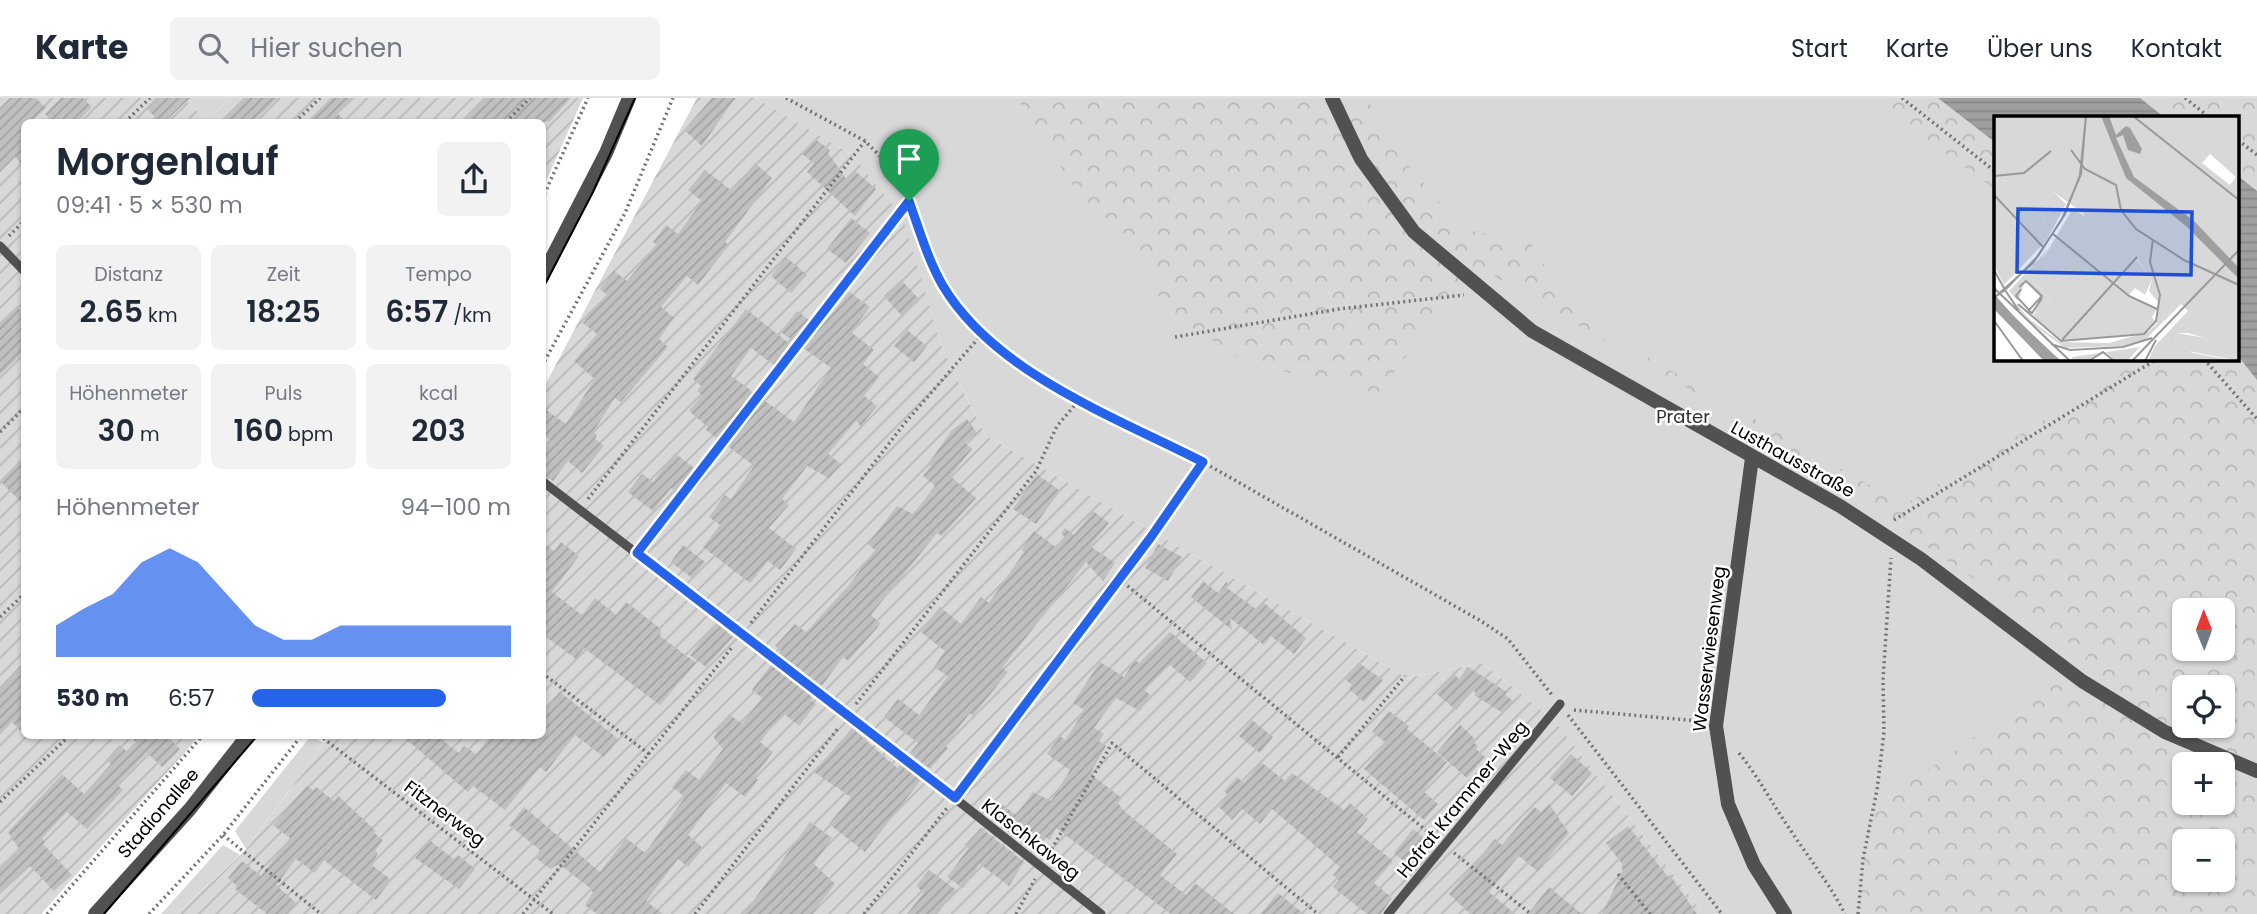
<!DOCTYPE html>
<html lang="de">
<head>
<meta charset="utf-8">
<style>
  body { margin:0; font-family:Poppins,sans-serif; background:#f2f2f3; color:#1f2937; height:100vh; display:flex; flex-direction:column; font-size:26px; white-space:nowrap }
  * { box-sizing:border-box; margin:0 }
  p { font-size:23px; color:#747a83 }
  .icon { flex:none; width:38px; height:38px; fill:none; stroke:currentColor; stroke-width:2; stroke-linecap:round; stroke-linejoin:round }
  .map { position:relative; flex:1; overflow:hidden }
  .drawer { position:absolute; left:21px; top:21px; width:525px; height:620px; display:flex; flex-direction:column; background:#fff; border-radius:10px; box-shadow:0 2px 5px #0004 }
  .drawer>* { flex:none }
  .needle { width:46px; rotate:359deg }
  .tools { position:absolute; left:2172px; top:500px; display:grid; gap:14px }
  .tools a { display:grid; place-items:center; width:63px; height:63px; border-radius:10px; background:#fff; box-shadow:0 2px 5px #0004; font-size:35px }
  .pin { position:absolute; display:grid; place-items:center; width:60px; height:60px; color:#fff; margin:-72px -30px; border-radius:50% 50% 50% 0; rotate:-45deg; box-shadow:0 0 7px #0007 }
  .pin .icon { rotate:45deg }
  .round { display:grid; place-items:center; flex:none; width:74px; height:74px; border-radius:10px; background:#f2f2f3 }
  .summary { display:flex; align-items:center; justify-content:space-between; height:119px; padding:0 35px }
  h1 { font-size:38px; font-weight:600; line-height:52px }
  .stats { display:grid; grid-template-columns:repeat(3,1fr); gap:10px; height:119px; padding:7px 35px }
  .stats div { display:grid; align-content:center; border-radius:10px; background:#f2f2f3; text-align:center }
  .stats b { font-size:30px; font-weight:600 }
  .stats small { font-size:19px; font-weight:400 }
  .stats p { font-size:19px }
  .chart { height:196px; padding:14px 35px }
  .chart p { display:flex; justify-content:space-between }
  .chart svg { width:100%; height:126px; margin-top:7px; fill:#2563eb; opacity:.7 }
  ul { padding:0 35px; list-style:none; font-size:23px }
  li { display:grid; grid-template-columns:112px 84px 1fr; align-items:center; height:52px }
  li i { height:18px; border-radius:9px; background:#2563eb }
  header { display:flex; align-items:center; gap:42px; box-sizing:border-box; height:98px; padding:0 35px; background:#fff; border-bottom:2px solid #e0e1e3 }
  header strong { font-size:33px }
  nav { display:flex; gap:38px; margin-inline-start:auto; font-size:24px }
  .search { width:490px; height:63px; background:#f2f2f3; display:flex; align-items:center; gap:18px; box-sizing:border-box; padding:0 24px; border-radius:10px; color:#747a83; font-size:26px }
  .map>svg:first-child { display:block }
  .green { fill:#d8d8d8; fill-rule:evenodd }
  .forest { fill:url(#forest-crowns); fill-rule:evenodd }
  .garden { fill:url(#garden-furrows) }
  .water { fill:url(#water-rules) }
  .building { fill:url(#building-hatch) }
  .lines { fill:none; stroke-linecap:round; stroke-linejoin:round }
  .path { stroke:#737373; stroke-width:3.5; stroke-dasharray:2 3.5; stroke-linecap:butt }
  .lane { stroke:#515151; stroke-width:9 }
  .street { stroke:#515151; stroke-width:14 }
  .tram { stroke:#000; stroke-width:2 }
  .route-casing { stroke:#fff; stroke-width:14 }
  .route { stroke:#2563eb; stroke-width:9 }
  .labels { text-anchor:middle; dominant-baseline:central; stroke-width:5; stroke-linejoin:round; paint-order:stroke }
  .park-label { font-size:18px; fill:#2f2f2f; stroke:#fff }
  .street-label { font-size:18px; fill:#000; stroke:#fff }
  .inset-river { fill:none; stroke:#9f9f9f; stroke-width:3.5 }
  .inset-road { fill:none; stroke:#999; stroke-width:2 }
  .view { fill:#1d4ed8; fill-opacity:0.15; stroke:#1d4ed8; stroke-width:3.5 }
  .inset-edge { fill:none; stroke:#000; stroke-width:3.5 }
</style>
</head>
<body>
<header>
<strong>Karte</strong>
<div class="search"><svg class="icon" aria-label="search" viewBox="0 0 24 24"><circle cx="10" cy="10" r="6"/><path d="M15 15l6 6"/></svg>Hier suchen</div>
<nav><a>Start</a><a>Karte</a><a>Über uns</a><a>Kontakt</a></nav>
</header>
<div class="map">
<svg width="2257" height="816" viewBox="0 0 2257 816">
  <defs>
    <pattern id="forest-crowns" width="20" height="18" patternUnits="userSpaceOnUse" patternTransform="scale(1.75)"><rect width="20" height="18" fill="#d8d8d8"/><path d="M2 6a3 3 0 1 1 6 0M12 15a3 3 0 1 1 6 0" fill="none" stroke="#b8b8b8"/></pattern>
    <pattern id="garden-furrows" width="10" height="10" patternUnits="userSpaceOnUse" patternTransform="scale(1.75)"><rect width="10" height="10" fill="#d8d8d8"/><path d="M-1 1l2-2M0 10L10 0M9 11l2-2" fill="none" stroke="#b8b8b8"/></pattern>
    <pattern id="water-rules" width="6" height="5" patternUnits="userSpaceOnUse" patternTransform="scale(1.75)"><rect width="6" height="5" fill="#9f9f9f"/><path d="M0 2.5h6" fill="none" stroke="#878787"/></pattern>
    <pattern id="building-hatch" width="6" height="6" patternUnits="userSpaceOnUse" patternTransform="scale(1.75)"><rect width="6" height="6" fill="#c0c0c0"/><path d="M-1 1l2-2M0 6l6-6M5 7l2-2" fill="none" stroke="#a3a3a3"/></pattern>
  </defs>
  <rect width="100%" height="100%" fill="#fff"/>
  <path class="green" d="M183 0H231L207 22Z
    M756 0H2257V816H1704L1555 623 1482 565 1407 580 985 337 941 248 902 120 851 56ZM1996 19H2238V261H1996ZM2184 513H2222V551H2184ZM2184 590H2222V628H2184ZM2184 667H2222V705H2184ZM2184 744H2222V782H2184Z
    M313 639 324 645 246 751 235 733 309 640Z
    M223 747 240 757 177 816H161Z"/>
  <path class="forest" d="M1017 0H1367L1388 43 1462 131 1530 144 1576 218 1904 407 2144 261H2238V258L2257 282V816H1858L1870 713 2088 558 1720 309 1475 167 1378 295 1248 265 1165 213 1139 148 1079 97ZM2184 513H2222V551H2184ZM2184 590H2222V628H2184ZM2184 667H2222V705H2184ZM2184 744H2222V782H2184Z
    M1868 0H1938L1996 45V92Z
    M2140 0H2257V93L2238 78V19H2164Z"/>
  <path class="garden" d="M0 0H183L207 22 231 0H583L543 90 542 24H24V637H200L41 816H0Z
    M697 0H756L851 56 903 120 941 248 985 337 1407 580 1482 565 1555 623 1704 816H177L244 754 330 637H542L543 291Z"/>
  <path class="water" d="M1938 0H2140L2164 19H1996V45Z
    M2238 78 2257 93V282L2238 258Z"/>
  <path class="building" d="M10 0H36L46 10 31 24H24V69L15 59 0 74V10Z
    M61 0H83L92 9 77 24H53L45 16Z
    M159 0H190L165 24H160L147 11Z
    M245 0H278L252 24H219Z
    M331 0H355L338 16 346 24H307Z
    M484 0H571L549 24H460Z
    M712 0H735L702 48 684 32Z
    M815 41 830 52 828 55 847 82 855 73 876 91 855 118 807 74 814 65 802 56Z
    M755 65 772 80 725 144 729 147 698 187 687 178 661 209 674 220 659 241 668 249 621 304 615 300 593 334 597 337 595 341 604 348 582 375 568 363 553 383 542 376V355L551 342 542 336V309L566 326 595 281 574 263 597 236 583 225 607 197 600 191 614 173 627 183 657 147 653 144 666 127 678 136 702 103 688 92 705 72 732 93Z
    M851 120 870 135 846 165 827 151Z
    M786 159 807 177 791 195 771 178Z
    M901 182 920 202 902 218 884 198Z
    M849 194 870 209 851 234 874 252 863 266 879 279 864 298 877 308 861 328 856 323 828 356 841 366 829 380 807 368 782 401 789 407 769 430 796 451 780 472 768 463 750 485 703 449 720 427 709 419 725 397 731 401 754 368 706 332 708 329 689 313 702 297 697 293 701 288 693 281 746 211 790 246 774 267 751 250 731 278 794 324 831 270 781 234 797 213 820 230Z
    M17 208 24 216V253L0 277V224Z
    M907 232 927 248 914 264 894 248Z
    M967 321 977 335 965 345 972 351 950 378 976 400 942 438 937 435 871 517 880 525 878 529 848 563 843 559 822 588 779 555 781 553 775 548 795 526 806 534 849 487 875 452 868 446 897 408 913 416 935 388 923 378 931 368 928 366 952 332Z
    M675 355 694 370 676 394 671 390 653 413 628 394 642 376 653 384Z
    M24 358V407L0 383Z
    M1037 376 1060 393 1036 426 1013 411Z
    M1093 413 1109 425 1090 448 1115 465 1103 483 1086 464 1002 570 1008 574 973 618 970 615 945 648 948 650 930 671 910 655 918 645 884 619 898 601 919 617 948 578 934 569 945 553 921 534 940 509 961 526 981 499 989 505 1024 454 1021 452 1034 433 1057 450 1065 440 1061 435 1065 430 1074 437Z
    M561 444 579 458 552 494 582 517 595 500 616 517 626 504 661 531 660 538 696 565 660 607 584 550 576 561 542 536V445L554 453Z
    M1158 446 1182 459 1168 483 1145 470Z
    M683 447 705 464 692 480 671 464Z
    M1203 483 1218 495 1227 483V490L1256 511 1263 504 1306 540 1294 556 1271 538 1264 547 1230 520 1232 532 1191 499Z
    M716 525 733 539 706 569 690 557Z
    M1170 534 1207 565 1190 584 1170 567 1145 592 1150 597 1140 613 1116 600 1094 630 1104 636 1099 643 1106 648 1090 676 1122 700 1118 705 1124 713 1177 756 1160 777 1186 797 1195 785 1234 816H1171L1056 730 1050 742 1045 739 1033 753 990 719 1000 705 1016 717 1033 694 1051 703 1070 672 1047 656 1060 638 1065 642 1085 612 1073 605 1100 564 1124 579 1135 562 1139 565Z
    M24 564V636L12 624 0 637V589Z
    M1359 565 1383 582 1364 604 1349 591 1352 587 1345 581Z
    M771 567 813 599 811 602 816 606 799 628 783 615 760 644 773 654 754 679 758 682 745 699 726 685 688 737 703 750 688 769 678 761 646 803 663 816H597L585 807 593 794 590 790 559 766 550 771 536 760 540 752 509 727 524 709 600 774 626 740 645 755 685 699 672 689 686 672 699 682 723 651 714 640 717 632 729 616 742 626 762 600 752 592Z
    M1468 569 1507 594 1505 597 1513 603 1503 615 1474 597 1476 595 1473 592 1456 612 1437 596 1454 576 1459 581Z
    M560 594 618 641 604 659 575 637 546 674 540 669 505 712 473 688 468 694 401 637H436L459 655 464 648 476 656 492 637H542V615Z
    M1389 613 1409 628 1407 631 1447 664 1423 693 1438 706 1424 722 1364 671 1386 645 1372 634Z
    M1252 622 1273 639 1260 655 1239 638Z
    M1460 627 1475 641 1473 644 1478 648 1476 651 1485 659 1467 680 1437 654Z
    M852 630 897 670 901 666 921 682 865 754 829 726 851 699 814 674Z
    M129 637H166L180 651 162 669 147 655 117 686 123 692 87 731 67 714 42 740 45 744 43 746 72 777 54 793 30 768 0 796V768L19 751 8 734 62 676 84 696 111 666 106 662 120 647 126 653 136 644Z
    M1571 656 1592 675 1572 698 1550 680Z
    M1261 664 1285 683 1292 675 1344 712 1350 705 1368 721 1357 734 1393 763 1374 785 1392 800 1381 816H1367L1333 789 1339 782 1333 777 1340 769 1272 711 1260 726 1242 711 1232 722 1219 709 1228 697 1224 693 1237 679 1244 685Z
    M307 688 313 692 316 689 334 703 338 698 376 733 374 735 383 742 375 753 378 755 372 767 391 782 376 802 324 762 315 775 296 761 276 787 296 805 286 816H267L235 791 237 788 228 780 242 763 261 778 290 740 273 727Z
    M1549 706 1569 735 1537 773 1519 758 1489 794 1515 816H1470L1449 796 1495 741 1502 747 1534 709 1541 714Z
    M810 724 832 740 814 766 835 786 812 816H744Z
    M1628 728 1668 779 1670 777 1697 816H1602L1623 772 1621 768 1623 767 1606 745Z
    M981 730 1024 764 1009 788 980 766 963 790 947 779 968 751 965 747Z
    M1413 731 1432 747 1413 771 1394 755Z
    M429 742 454 761 458 757 475 771 459 791 415 760Z
    M929 772 956 792 937 816H907L922 797 923 794 916 788Z
    M1549 789 1582 816H1528Z
    M1278 795 1304 816H1260Z"/>
  <g class="lines">
    <path class="path" d="M786 0 865 43 893 71 944 188 982 236 1017 265 1203 364 1481 523 1508 541 1552 597
      M1902 0 1996 74
      M2185 0 2209 19
      M125 24 150 0
      M295 24 320 0
      M506 24 530 0
      M2238 42 2257 57
      M542 101 588 0
      M9 138 24 123
      M1175 239 1339 211 1464 197
      M2204 261 2257 321
      M542 268 625 115 673 0
      M0 334 24 310
      M588 401 865 43
      M1894 422 2157 261
      M645 445 909 103
      M1119 481 1434 739
      M0 519 24 496
      M751 525 904 326 982 236
      M542 575 649 656
      M856 606 1036 373 1057 328 1080 301
      M1574 612 1699 623
      M1568 617 1722 816
      M319 637 553 816
      M1739 655C1757 677 1769 700 1785 724 1805 755 1828 783 1845 816
      M1338 659 1405 578
      M962 690 1151 439 1202 364
      M0 704 70 637
      M223 737 321 816
      M1454 755 1531 816
      M1049 756 1112 645 1318 816
      M1618 776 1650 816
      M47 816 203 637
      M149 816 223 737 302 637
      M523 816 733 548
      M695 816 839 629
      M864 816 947 710
      M1016 816 1035 781
      M1858 816 1863 761 1877 692 1884 634 1883 582 1891 460"/>
    <path class="lane" d="M0 148 24 173
      M542 383 889 648 1101 816
      M1388 816 1560 606"/>
    <path class="street" d="M1332 0 1361 61 1414 134 1532 233 1840 408 1921 461 2082 583 2165 634 2257 673
      M542 179 606 55 629 0
      M1752 360 1716 628 1728 706 1754 767 1785 816
      M95 816 190 711 248 637"/>
    <path class="tram" d="M542 192 593 94 635 0
      M104 816 258 637"/>
  </g>
  <g class="lines">
    <defs>
      <path id="route" d="M909 103C919 131 928 162 943 188 995 275 1115 319 1203 364L1151 439 955 700 637 455Z"/>
    </defs>
    <use href="#route" class="route-casing"/>
    <use href="#route" class="route"/>
  </g>
  <g class="labels">
    <g class="park-label">
      <text x="1683" y="318">Prater</text>
    </g>
    <g class="street-label">
      <text transform="translate(1793 361) rotate(29)">Lusthausstraße</text>
      <text transform="translate(1709 551) rotate(-83)">Wasserwiesenweg</text>
      <text transform="translate(1462 701) rotate(-51)">Hofrat Krammer-Weg</text>
      <text transform="translate(158 715) rotate(-49)">Stadionallee</text>
      <text transform="translate(445 715) rotate(37)">Fitznerweg</text>
      <text transform="translate(1031 741) rotate(38)">Klaschkaweg</text>
    </g>
  </g>
  <g transform="translate(1994 18)">
    <rect width="245" height="245" fill="#fff"/>
    <path d="M0 0H245V241L231 239 212 222 193 217H183L181 227 199 237 242 245H154L161 230 194 195 187 188 151 224 129 230 71 232 37 207 27 196 18 182 34 202 66 226 115 227 154 216 163 207 164 186 155 175 158 163 143 143 100 120 90 98 60 76 40 95 12 65 0 63ZM216 38 242 61 236 69 208 47ZM47 98 57 116 52 125 36 108ZM56 131 42 151 33 159 56 184 39 201 48 179 46 181 31 165 24 185 33 195 15 175ZM146 231 133 245H121L112 236 94 245H79L78 241Z" fill="#d8d8d8" fill-rule="evenodd"/>
    <path d="M0 0H88L85 48 73 85 60 76 46 87 41 84 40 90 22 77 13 66 20 65 23 74H28L26 51 33 54 53 35 43 31 34 43 31 31 26 34 27 19 14 21 0 15ZM95 0H107L146 74 192 110 227 148 188 186 173 178 166 162 167 150 184 138 138 108 130 117 114 111 100 90 101 81 115 84 118 79 86 71ZM116 35 115 51 124 54 121 62 107 61 93 52 97 47 101 54 112 56 110 48ZM126 59 133 69 191 115 170 127 137 105 120 65ZM115 0H131L245 90V129L232 142 200 105 140 61 122 22 129 19 134 34 130 11 122 19ZM0 20 18 38 10 57 0 56ZM233 155 245 163V239L225 230 217 213 212 211 211 219 203 218 195 209 199 191ZM184 232 204 240 205 245H162L171 235Z" fill="#d8d8d8" fill-rule="evenodd"/>
    <path d="M0 63 12 65 40 94 60 76 72 88 57 116 47 98 36 108 52 125 10 169 0 149ZM79 92 94 103 100 120 138 138 158 163 151 179 141 172 135 179 163 193 158 201 161 205 150 217 66 225 39 201 56 184 33 159 52 138ZM183 217 212 222 231 239 245 241V245L194 235 181 227Z" fill="#d8d8d8"/>
    <path d="M107 0H115L122 19 132 10 136 12 148 33 146 38 134 34 129 19 122 22 140 61 200 105 245 152V163L192 110 132 62ZM0 178 25 206 67 245H50L0 193Z" fill="#9f9f9f"/>
    <path class="inset-river" d="M1 184 63 245"/>
    <path class="inset-road" d="M139 0 245 84M77 34 91 53 122 69 127 94 142 113 190 144 245 169M0 60 30 57 57 35M0 79 50 132M59 118 135 180 163 193M0 154 11 174 0 182M25 171 32 165 48 180 35 194 22 180 27 173M0 172 76 245M12 173 44 140 71 98 86 59 92 0M11 174 25 195M0 182 39 147 68 103 87 58 92 0M24 188 67 225 150 218 162 205 166 179 156 146 159 123M34 194 38 197 48 182M1 206 29 245M68 224 143 141M57 228 76 234 129 231 158 222M95 245 109 236 120 245M138 245 245 134M151 245 162 224"/>
    <path class="view" d="M24 93 198 96 197 159 23 156Z"/>
    <rect width="245" height="245" class="inset-edge"/>
  </g>
</svg>
<div class="tools">
<a><svg class="needle" viewBox="-14 -14 28 28"><path d="M0-13l5 13h-10z" fill="#e53935"/><path d="M0 13l5-13h-10z" fill="#747a83"/></svg></a>
<a><svg class="icon" aria-label="locate" viewBox="0 0 24 24"><circle cx="12" cy="12" r="6"/><path d="M12 2v4M12 18v4M2 12h4M18 12h4"/></svg></a>
<a>+</a>
<a>−</a>
</div>
<div class="pin" style="left:909px;top:103px;background:#1e9e55"><svg class="icon" aria-label="arrive" viewBox="0 0 24 24"><path d="M6 21V4h12l-3 4 3 4H6"/></svg></div>
<section class="drawer">
<div class="summary"><div><h1>Morgenlauf</h1><p>09:41 · 5 × 530 m</p></div><a class="round"><svg class="icon" aria-label="share" viewBox="0 0 24 24"><path d="M12 15V3M7 8l5-5 5 5M5 13v7h14v-7"/></svg></a></div>
<div class="stats">
<div><p>Distanz</p><b>2.65<small> km</small></b></div>
<div><p>Zeit</p><b>18:25</b></div>
<div><p>Tempo</p><b>6:57<small> /km</small></b></div>
</div>
<div class="stats">
<div><p>Höhenmeter</p><b>30<small> m</small></b></div>
<div><p>Puls</p><b>160<small> bpm</small></b></div>
<div><p>kcal</p><b>203</b></div>
</div>
<div class="chart"><p><span>Höhenmeter</span>94–100 m</p>
<svg viewBox="0 0 160 44" preserveAspectRatio="none"><path d="M0 44V33L10 27L20 22L30 11L40 6L50 11L60 22L70 33L80 38L90 38L100 33L110 33L120 33L130 33L140 33L150 33L160 33V44z"/></svg>
</div>
<ul>
<li><b>530 m</b>6:57<i style="width:75%"></i></li>
</ul>
</section>
</div>
</body>
</html>
